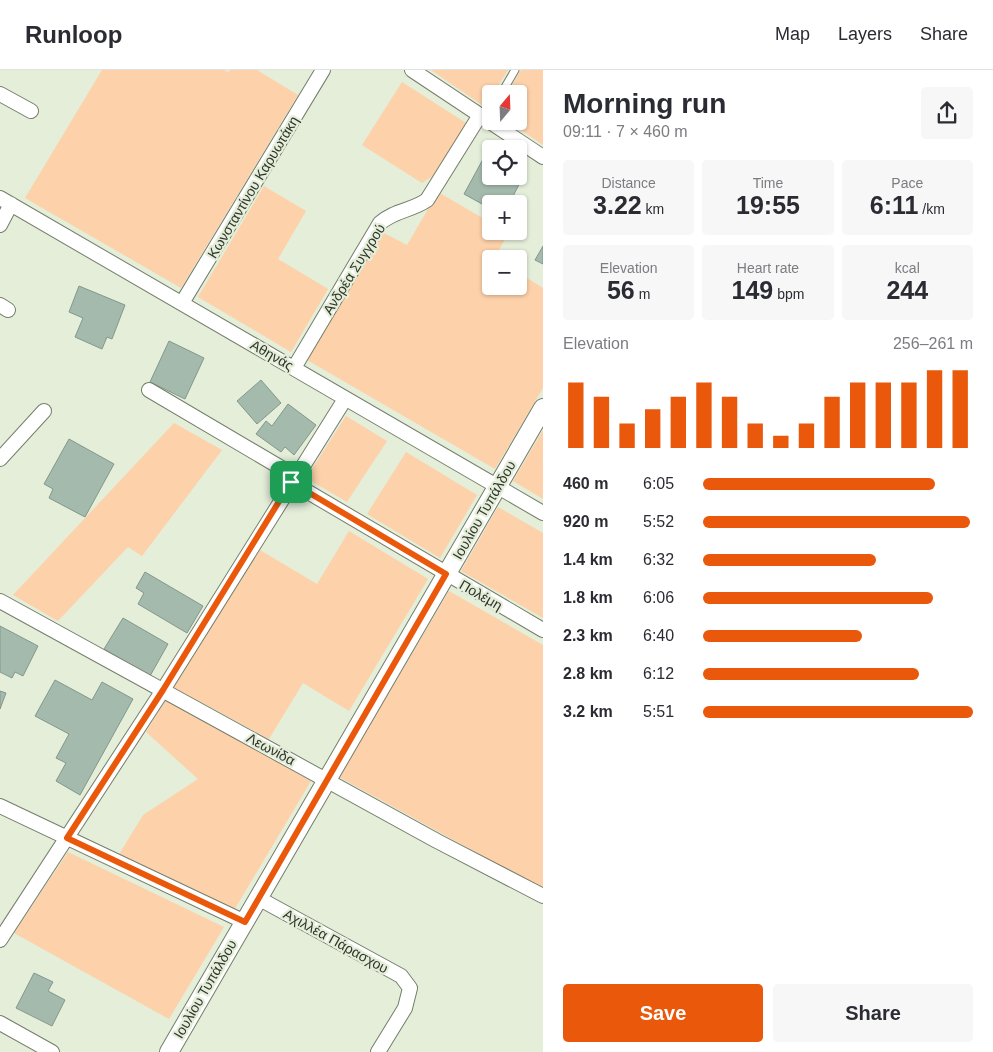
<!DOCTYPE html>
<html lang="en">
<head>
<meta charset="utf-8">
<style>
  body { margin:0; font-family:Helvetica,sans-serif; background:#f7f7f7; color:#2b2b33; height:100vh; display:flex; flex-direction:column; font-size:19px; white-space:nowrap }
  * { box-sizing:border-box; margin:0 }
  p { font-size:16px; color:#7c7c81 }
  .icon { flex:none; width:28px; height:28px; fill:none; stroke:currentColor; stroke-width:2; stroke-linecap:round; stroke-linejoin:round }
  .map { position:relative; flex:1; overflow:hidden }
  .side { display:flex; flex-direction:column; background:#fff; width:450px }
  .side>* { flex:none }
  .needle { width:32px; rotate:19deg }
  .controls { position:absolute; left:482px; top:15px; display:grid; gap:10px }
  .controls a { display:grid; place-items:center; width:45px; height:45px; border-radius:5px; background:#fff; box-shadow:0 1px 4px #0004; font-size:25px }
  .pin { position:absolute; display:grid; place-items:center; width:42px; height:42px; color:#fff; margin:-21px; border-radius:10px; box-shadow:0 2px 8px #0006 }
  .round { display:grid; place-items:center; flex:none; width:52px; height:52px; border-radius:5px; background:#f7f7f7 }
  .head { display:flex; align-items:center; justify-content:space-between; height:85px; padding:0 20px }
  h1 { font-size:28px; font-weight:800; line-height:38px }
  .stats { display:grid; grid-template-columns:repeat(3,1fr); gap:8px; height:85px; padding:5px 20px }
  .stats div { display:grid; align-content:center; border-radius:5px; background:#f7f7f7; text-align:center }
  .stats b { font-size:25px; font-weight:800 }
  .stats small { font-size:14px; font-weight:400 }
  .stats p { font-size:14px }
  .chart { height:140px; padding:10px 20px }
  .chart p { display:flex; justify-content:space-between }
  .chart svg { width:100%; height:90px; margin-top:5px; stroke:#ea580c; stroke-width:6 }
  .action { display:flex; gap:10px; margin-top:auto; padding:10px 20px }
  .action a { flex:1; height:58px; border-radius:5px; background:#ea580c; color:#fff; font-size:20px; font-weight:800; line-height:58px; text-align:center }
  .action a+a { background:#f7f7f7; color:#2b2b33 }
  ul { padding:0 20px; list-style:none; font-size:16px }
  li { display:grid; grid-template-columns:80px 60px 1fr; align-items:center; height:38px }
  li i { height:12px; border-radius:6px; background:#ea580c }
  header { display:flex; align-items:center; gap:30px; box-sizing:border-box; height:70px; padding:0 25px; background:#fff; border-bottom:1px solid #e1e1e2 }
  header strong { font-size:24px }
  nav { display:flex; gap:28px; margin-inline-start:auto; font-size:18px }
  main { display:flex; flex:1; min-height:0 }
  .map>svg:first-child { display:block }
  .green { fill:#fdd1a9 }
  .building { fill:#a4baad; stroke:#83988c }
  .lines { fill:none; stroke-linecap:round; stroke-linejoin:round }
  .service-casing { stroke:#757e6b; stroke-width:9 }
  .minor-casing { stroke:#757e6b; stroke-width:16 }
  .tertiary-casing { stroke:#757e6b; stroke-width:20 }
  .service { stroke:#fff; stroke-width:7 }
  .minor { stroke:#fff; stroke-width:14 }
  .tertiary { stroke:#fff; stroke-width:18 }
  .route-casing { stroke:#fff; stroke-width:10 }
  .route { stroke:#ea580c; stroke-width:6 }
  .labels { text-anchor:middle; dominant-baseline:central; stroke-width:4.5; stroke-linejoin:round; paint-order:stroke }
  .street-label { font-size:14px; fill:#30342c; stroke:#e4eed9 }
</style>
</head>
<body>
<header>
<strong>Runloop</strong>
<nav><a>Map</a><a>Layers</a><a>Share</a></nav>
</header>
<main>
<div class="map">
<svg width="543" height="982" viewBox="0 0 543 982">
  <rect width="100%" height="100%" fill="#e4eed9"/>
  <path class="green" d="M102 0H224L228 2 230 0H257L298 25 181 218 25 128Z
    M431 0H508L485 37Z
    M521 0H543V75L508 51H519V24H507Z
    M402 12 466 53 433 106 422 113 362 75Z
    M264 116 306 141 278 189 328 219 291 282 198 227Z
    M438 122 491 153V161L509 163 494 188 495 189H491V216H519V203L543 218V318L495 399 307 290 382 162 407 175Z
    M346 346 387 371 347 432 306 408Z
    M174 353 222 380 142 486 128 477 58 551 13 525Z
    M543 360V429L513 411Z
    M406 382 477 425 440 488 367 444Z
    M498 437 543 463V548L461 501Z
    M349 461 428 509 349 641 303 613 269 669 173 617 260 480 317 514Z
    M449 521 543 575V819L339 707Z
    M166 630 311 711 233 842 118 786 143 745 198 709 146 662Z
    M68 782 224 857 169 949 14 863Z"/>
  <path class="building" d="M488 80 491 82V106H519V97L526 101 509 134H491V139L464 124Z
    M543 176V194L535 190Z
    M79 216 125 235 112 269 107 267 102 279 75 267 83 248 69 242Z
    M169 271 204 288 185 329 150 312Z
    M261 310 281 333 257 354 237 331Z
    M288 334 316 355 294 385 285 377 281 382 256 364 266 351 272 356Z
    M69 369 114 394 85 447 49 428 53 419 44 414Z
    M145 502 203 536 187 563 138 534 144 523 136 518Z
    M123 548 168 574 150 606 104 579Z
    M0 556 38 576 23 606 15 602 12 608 0 602Z
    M55 610 92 630 102 612 133 629 80 725 56 711 66 693 56 688 69 664 35 646Z
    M0 621 6 623 0 639Z
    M34 903 53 912 48 921 65 930 52 956 16 938Z"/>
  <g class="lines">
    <defs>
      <path id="service" d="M501 24 515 0"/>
      <path id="minor" d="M412 0 543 87
        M0 24 31 41
        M0 128 543 443
        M0 155 11 134
        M182 233 323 0
        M0 235 8 240
        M294 298 380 153C395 140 411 141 427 130L480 45
        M149 320 295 406
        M0 389 44 341
        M291 412 543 560
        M0 531 437 771 543 826
        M0 736 245 852
        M258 828 401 906 410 918 405 938 378 982
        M0 870 163 620 345 329
        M0 953 52 982"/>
      <path id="tertiary" d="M169 982 543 338"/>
    </defs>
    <use href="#service" class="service-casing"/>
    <use href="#minor" class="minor-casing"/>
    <use href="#tertiary" class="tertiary-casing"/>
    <use href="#service" class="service"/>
    <use href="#minor" class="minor"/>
    <use href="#tertiary" class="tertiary"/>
  </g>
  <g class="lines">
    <defs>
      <path id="route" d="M291 412 446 504 245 852 67 768 163 620Z"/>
    </defs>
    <use href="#route" class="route-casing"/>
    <use href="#route" class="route"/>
  </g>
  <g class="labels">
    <g class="street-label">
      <text transform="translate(253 117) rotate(-59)">Κωνσταντίνου Καρυωτάκη</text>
      <text transform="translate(354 199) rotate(-58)">Ανδρέα Συγγρού</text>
      <text transform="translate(272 285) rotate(30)">Αθηνάς</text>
      <text transform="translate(484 440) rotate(-60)">Ιουλίου Τυπάλδου</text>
      <text transform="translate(481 525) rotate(30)">Πολέμη</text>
      <text transform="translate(271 679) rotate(28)">Λεωνίδα</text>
      <text transform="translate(336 871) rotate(29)">Αχιλλέα Πάρασχου</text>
      <text transform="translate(205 919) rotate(-60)">Ιουλίου Τυπάλδου</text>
    </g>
  </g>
</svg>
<div class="controls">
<a><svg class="needle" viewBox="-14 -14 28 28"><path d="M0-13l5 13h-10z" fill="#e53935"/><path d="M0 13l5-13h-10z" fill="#7c7c81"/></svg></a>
<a><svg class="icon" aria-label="locate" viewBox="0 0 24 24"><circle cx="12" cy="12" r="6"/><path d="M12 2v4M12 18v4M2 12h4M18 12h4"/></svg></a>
<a>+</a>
<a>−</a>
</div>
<div class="pin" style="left:291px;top:412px;background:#1e9e55"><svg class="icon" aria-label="arrive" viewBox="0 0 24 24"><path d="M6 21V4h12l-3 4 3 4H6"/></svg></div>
</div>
<section class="side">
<div class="head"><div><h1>Morning run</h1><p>09:11 · 7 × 460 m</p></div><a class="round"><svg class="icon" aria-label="share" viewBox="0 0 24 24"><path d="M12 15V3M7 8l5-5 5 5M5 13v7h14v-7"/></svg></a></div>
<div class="stats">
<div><p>Distance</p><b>3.22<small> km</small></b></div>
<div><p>Time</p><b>19:55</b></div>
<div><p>Pace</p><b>6:11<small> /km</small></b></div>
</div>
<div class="stats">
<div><p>Elevation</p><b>56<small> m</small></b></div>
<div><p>Heart rate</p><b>149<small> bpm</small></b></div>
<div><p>kcal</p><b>244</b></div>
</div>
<div class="chart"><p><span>Elevation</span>256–261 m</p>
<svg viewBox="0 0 160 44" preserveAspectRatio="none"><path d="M5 44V12M15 44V19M25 44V32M35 44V25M45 44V19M55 44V12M65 44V19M75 44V32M85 44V38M95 44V32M105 44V19M115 44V12M125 44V12M135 44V12M145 44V6M155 44V6"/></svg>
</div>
<ul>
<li><b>460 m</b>6:05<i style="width:86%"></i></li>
<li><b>920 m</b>5:52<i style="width:99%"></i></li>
<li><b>1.4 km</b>6:32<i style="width:64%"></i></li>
<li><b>1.8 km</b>6:06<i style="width:85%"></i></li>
<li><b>2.3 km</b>6:40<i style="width:59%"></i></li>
<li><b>2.8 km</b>6:12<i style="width:80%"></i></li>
<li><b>3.2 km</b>5:51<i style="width:100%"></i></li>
</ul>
<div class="action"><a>Save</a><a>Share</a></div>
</section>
</main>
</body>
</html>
